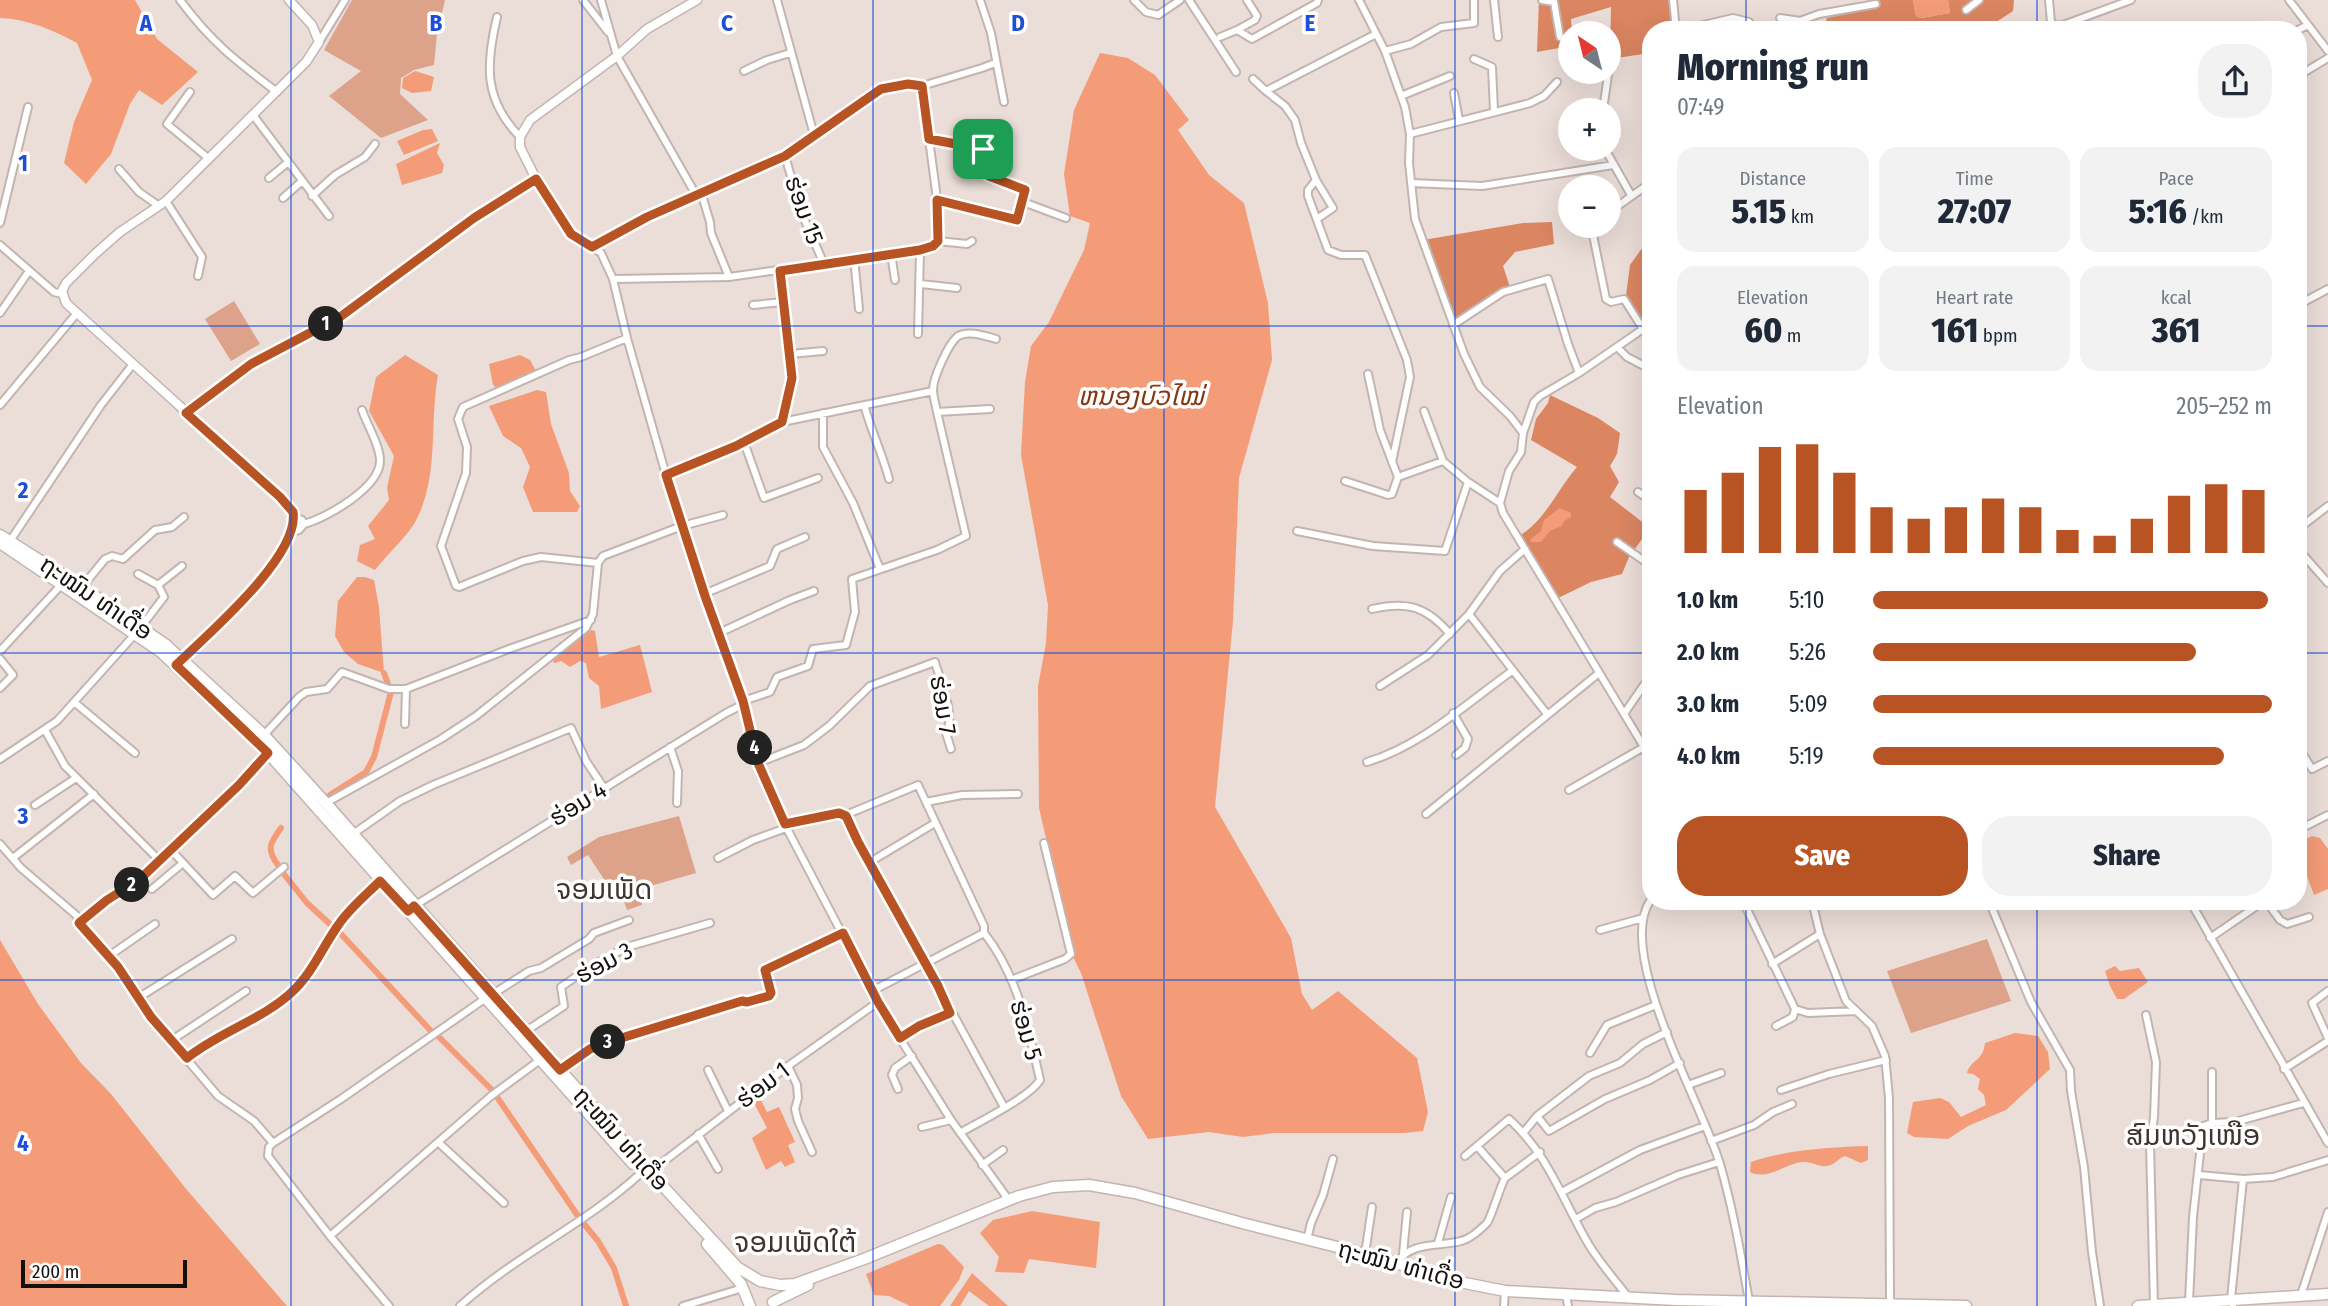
<!DOCTYPE html>
<html lang="en">
<head>
<meta charset="utf-8">
<style>
  body { margin:0; font-family:"Fira Sans Condensed","Noto Sans Lao",sans-serif; background:#f2f2f3; color:#1f2937; height:100vh; display:flex; flex-direction:column; font-size:26px; white-space:nowrap }
  * { box-sizing:border-box; margin:0 }
  p { font-size:23px; color:#747a83 }
  .icon { flex:none; width:38px; height:38px; fill:none; stroke:currentColor; stroke-width:2; stroke-linecap:round; stroke-linejoin:round }
  .map { position:relative; flex:1; overflow:hidden }
  .sheet { position:absolute; left:1642px; top:21px; width:665px; height:889px; display:flex; flex-direction:column; background:#fff; border-radius:28px; box-shadow:0 7px 28px #0002 }
  .sheet>* { flex:none }
  .needle { width:46px; rotate:325deg }
  .tools { position:absolute; left:1558px; top:21px; display:grid; gap:14px }
  .tools a { display:grid; place-items:center; width:63px; height:63px; border-radius:50%; background:#fff; box-shadow:0 7px 28px #0002; font-size:35px }
  .scale { position:absolute; left:21px; bottom:18px; width:166px; box-sizing:border-box; padding-left:7px; border:4px solid #15110f; border-top:0; font-size:19px; line-height:24px; white-space:nowrap; color:#15110f; -webkit-text-stroke:5px #fff; paint-order:stroke }
  .pin { position:absolute; display:grid; place-items:center; width:60px; height:60px; color:#fff; margin:-30px; border-radius:14px; box-shadow:0 4px 10px #0006 }
  .km { position:absolute; width:35px; height:35px; margin:-18px; border-radius:50%; background:#222; color:#fff; font-size:19px; line-height:35px; text-align:center }
  .round { display:grid; place-items:center; flex:none; width:74px; height:74px; border-radius:28px; background:#f2f2f3 }
  .summary { display:flex; align-items:center; justify-content:space-between; height:119px; padding:0 35px }
  h1 { font-size:38px; font-weight:800; line-height:52px }
  .metrics { display:grid; grid-template-columns:repeat(3,1fr); gap:10px; height:119px; padding:7px 35px }
  .metrics div { display:grid; align-content:center; border-radius:18px; background:#f2f2f3; text-align:center }
  .metrics b { font-size:35px; font-weight:800 }
  .metrics small { font-size:19px; font-weight:400 }
  .metrics p { font-size:19px }
  .chart { height:196px; padding:14px 35px }
  .chart p { display:flex; justify-content:space-between }
  .chart svg { width:100%; height:126px; margin-top:7px; stroke:#b85323; stroke-width:6 }
  .primary-button { display:flex; gap:14px; margin-top:auto; padding:14px 35px }
  .primary-button a { flex:1; height:80px; border-radius:28px; background:#b85323; color:#fff; font-size:28px; font-weight:800; line-height:80px; text-align:center }
  .primary-button a+a { background:#f2f2f3; color:#1f2937 }
  ul { padding:0 35px; list-style:none; font-size:23px }
  li { display:grid; grid-template-columns:112px 84px 1fr; align-items:center; height:52px }
  li i { height:18px; border-radius:9px; background:#b85323 }
  .map>svg:first-child { display:block }
  .green { fill:#dca28a }
  .forest { fill:#db8561 }
  .water { fill:#f49c78 }
  .lines { fill:none; stroke-linecap:round; stroke-linejoin:round }
  .canal { stroke:#f49c78; stroke-width:6 }
  .minor-casing { stroke:#c2b5b0; stroke-width:10 }
  .tertiary-casing { stroke:#c2b5b0; stroke-width:11 }
  .primary-casing { stroke:#c2b5b0; stroke-width:13 }
  .minor { stroke:#fff; stroke-width:6 }
  .tertiary { stroke:#fff; stroke-width:8 }
  .primary { stroke:#fff; stroke-width:10 }
  .route-casing { stroke:#fff; stroke-width:14 }
  .route { stroke:#b85323; stroke-width:9 }
  .grid { fill:none; stroke:#1d4ed8; stroke-width:2; stroke-opacity:0.55 }
  .labels { text-anchor:middle; dominant-baseline:central; stroke-width:7; stroke-linejoin:round; paint-order:stroke }
  .street-label { font-size:24px; fill:#15110f; stroke:#fff }
  .water-label { font-size:26px; font-style:italic; fill:#853710; stroke:#fff }
  .quarter-label { font-size:28px; fill:#3f3430; stroke:#fff }
  .grid-label { font-size:23px; text-anchor:middle; font-weight:bold; fill:#1d4ed8; stroke:#fff; stroke-width:7; stroke-linejoin:round; paint-order:stroke }
</style>
</head>
<body>
<div class="map">
<svg width="2328" height="1306" viewBox="0 0 2328 1306">
  <rect width="100%" height="100%" fill="#ebddd8"/>
  <path class="green" d="M352 0H445L437 34 434 65 414 70 401 78 400 94 428 120 381 138 329 96 361 71 324 50Z
    M234 301 260 344 231 361 205 319Z
    M679 816 696 873 640 889 642 905 627 910 624 901 619 902 588 855 571 865 567 857 599 837Z
    M1987 939 2011 1001 1911 1033 1887 971Z"/>
  <path class="forest" d="M1539 0H1671L1675 30H1650V53L1610 59 1611 7 1571 19 1572 33H1570V46L1537 52Z
    M1869 0H1913L1916 16 1921 18 1950 13 1948 0H2014L2013 11 1984 30H1823L1827 18 1870 9Z
    M1552 222 1554 244 1515 252 1503 266 1511 290 1453 325 1423 240 1523 223Z
    M1650 237V314L1639 323 1626 296 1630 265Z
    M1550 395 1598 418 1620 433 1617 454 1610 466 1619 482 1610 497 1650 528 1629 557 1622 574 1591 582 1556 599 1517 537C1544 523 1557 490 1577 467L1531 440 1536 419 1548 403Z"/>
  <path class="water" d="M0 0H135L157 39 198 72 162 105 139 90 130 104 111 154 86 184 64 163 74 122 92 80 77 43C53 30 28 19 0 18Z
    M1913 0H1948L1950 13 1921 18 1916 16Z
    M1100 53 1128 58 1155 75 1189 120 1178 130 1209 175 1244 203 1268 303 1272 360 1239 478 1233 621 1215 807 1291 938 1302 994 1312 1010 1338 991 1417 1058 1428 1112 1423 1131 1404 1133H1274L1243 1137 1209 1132 1148 1139 1121 1096 1081 973 1074 959 1039 808 1038 686 1046 643 1048 605 1021 455 1025 382 1031 346 1049 322 1084 250 1090 223 1070 216 1064 174 1074 110Z
    M415 71 434 77 431 91 412 93 402 88 403 78Z
    M432 129 438 141 404 155 397 141 423 130Z
    M440 143 437 153 444 165 442 173 402 185 396 164Z
    M405 355 438 375C429 425 440 479 414 524 403 541 387 554 375 570L357 561 360 545 375 539 368 526 389 500 387 488 394 456 369 411 376 377Z
    M520 355 530 360 536 371 498 389 493 385 489 364Z
    M537 390 546 392 551 424 569 473 570 491 580 506 577 512H533L523 487 530 467 521 448 503 436 489 406Z
    M1560 508 1571 513V517L1564 521 1562 526 1550 531 1541 542H1531V539L1541 531 1544 520Z
    M357 577H365L374 580 379 607 384 673 358 664 344 652 335 636 338 601Z
    M591 630 595 631 599 657 640 645 652 692 601 709 599 686 589 678 586 663 580 661 570 667 561 661 554 663 551 656C564 647 580 640 591 630Z
    M2312 836 2320 838 2328 849V889L2314 895 2298 852V843Z
    M0 940 38 1004 81 1063 111 1094 187 1190 287 1306H0Z
    M2115 966 2120 971 2139 968 2148 982 2124 999H2117L2110 986 2105 971Z
    M2015 1033 2038 1036 2048 1052 2050 1069 2006 1110 1968 1126 1948 1139 1914 1137 1907 1133 1913 1102 1940 1098 1949 1102 1961 1117 1986 1105 1984 1095 1978 1089 1980 1079 1973 1074 1967 1073C1971 1059 1983 1062 1985 1043Z
    M759 1096 767 1112 779 1107 795 1142 788 1145 795 1162 785 1167 781 1161 766 1170 752 1138 767 1128 752 1099Z
    M1868 1146V1160L1861 1163 1845 1156C1839 1158 1836 1163 1831 1165 1821 1169 1812 1161 1803 1162 1786 1163 1768 1181 1750 1172L1751 1162C1784 1150 1833 1147 1868 1146Z
    M1032 1211 1100 1222 1096 1268 1029 1259 1024 1273 995 1272 999 1257 980 1233 993 1220Z
    M938 1244 943 1245 964 1267 959 1280 940 1306H910L889 1296 874 1295 866 1274Z
    M972 1273 1008 1306H989L969 1291 960 1306H950Z"/>
  <g class="lines">
    <path class="canal" d="M384 673 388 684
      M330 795 366 772 374 757 391 692
      M278 865C266 849 270 843 281 828
      M283 873 307 903 332 926
      M341 934 431 1031
      M438 1036 493 1091
      M497 1097 580 1219
      M584 1224 598 1241 614 1268 626 1306"/>
    <defs>
      <path id="minor" d="M180 0C211 42 236 61 277 92
        M583 0 608 32
        M601 0 617 56 696 195
        M777 0 814 135
        M980 0 991 33 1004 102
        M1134 0 1146 12 1158 15 1180 0
        M1189 0 1236 72
        M1359 0 1385 51 1405 107 1410 134 1409 163 1415 219 1464 354 1480 387 1510 416 1523 433 1521 452 1509 471 1500 503 1503 513 1644 747 1650 761
        M1494 0 1498 37
        M1542 0 1554 2 1560 37
        M1673 0 1676 30
        M2289 0 2328 51
        M1966 10 1979 0
        M497 17C486 64 483 99 520 137
        M1780 18 1800 21 1806 30
        M1800 21 1819 14 1876 4
        M2050 26 2063 25 2131 0
        M1237 30 1255 20 1257 16 1247 0
        M1682 30 1733 18 1749 22
        M2042 30 2050 26 2051 22 2049 0
        M2298 30 2308 25
        M1220 37 1237 30 1252 39 1317 3 1318 0
        M319 42 345 0
        M1385 51 1411 44 1441 27 1474 23V0
        M1474 59 1492 67 1494 111
        M744 71 767 60 790 53
        M2298 76 2328 58
        M1253 79 1266 91 1376 34
        M1266 91 1285 106 1295 120 1301 143 1316 180 1308 190V196L1328 250 1341 255H1365L1407 360 1410 377 1392 462
        M190 92 167 124 208 158
        M1454 93 1459 120
        M1401 96 1450 76
        M1603 110 1610 61 1608 55
        M253 115 329 216
        M1568 118H1570
        M1410 134 1530 103 1544 96 1557 82
        M929 139 983 149 988 157 989 176 1018 186 1025 192 1015 221 937 199
        M1605 149 1631 195
        M785 156 802 214 824 264
        M119 169 139 192 159 206
        M269 178 287 163
        M1316 180 1333 208 1317 219
        M1411 183 1482 186 1613 165
        M701 192 710 222 711 233 729 277
        M312 196 335 175 365 157 375 144
        M283 198 301 182
        M166 201 202 257 198 276
        M1023 202 1066 218
        M1608 213 1650 183
        M0 223 28 107
        M1595 226 1593 235 1606 299 1611 302 1624 299 1643 329 1650 332
        M938 241 967 244 972 241
        M0 245 54 292 62 294
        M592 247 647 217 785 156 881 89 908 84 922 86 982 68 995 63
        M891 253 895 280
        M854 258 859 309
        M780 271 790 354 823 351
        M613 279 729 277 920 250 933 246 938 241 937 199 922 86
        M921 284 957 288
        M753 305 783 302
        M2298 305 2328 289
        M0 313 29 271
        M1453 325 1503 292 1548 279 1568 344 1579 373
        M918 334 920 250
        M627 338 581 357 569 360 463 407 458 419 467 447 466 473 441 546 456 586 459 587 523 561 541 557 598 563 603 556 682 526 723 515
        M1618 348 1627 357 1650 369
        M0 405 77 313
        M864 405C871 430 882 453 889 479
        M990 409 937 412C936 405 933 397 933 390 933 378 948 344 958 336 969 330 985 336 996 339
        M1424 411 1443 461 1468 482 1500 503
        M186 413 251 364 340 317 474 218 536 179 571 234 601 253 613 279 627 338 666 475 705 596 743 701 758 763 773 802 881 1008 951 1120 1008 1199
        M823 413V447L853 503 880 569
        M782 422 791 378 790 354
        M1523 433 1534 402 1540 396 1579 373 1643 329
        M744 442 764 498 818 478
        M666 475 736 446 782 422 933 391
        M1398 477 1443 461
        M1345 481 1388 495 1392 494 1398 477 1380 430 1368 374
        M1638 492 1650 500
        M304 524C327 518 380 487 380 461 380 445 367 425 362 410
        M2298 529 2328 506
        M1297 531 1373 546 1445 551 1468 482
        M290 533 299 530 304 524 302 520 294 517
        M10 541 101 405 133 364
        M1617 542 1650 565
        M2298 549 2328 583
        M138 574 158 585 164 597 141 627
        M158 585 182 566
        M82 587 105 559 112 556 123 559 155 530 172 527 184 517
        M704 594 770 566 777 549 805 537
        M1372 609C1407 601 1426 606 1450 634
        M1469 614 1547 714
        M719 633 790 600 814 591
        M0 651 63 583
        M0 659 13 675 0 688
        M1380 686 1428 655 1469 614 1500 571 1525 549
        M743 701 770 692 777 677 808 666 813 649 846 645 855 612 852 579 937 550 966 536 937 412
        M74 702 135 753
        M1453 713 1468 739 1465 748 1456 755
        M1624 714 1650 676
        M405 724 406 689
        M45 730 65 766 160 861
        M264 735 299 697 306 692 327 689 342 672 389 689H406L509 649 591 620
        M670 747 678 771 677 803
        M0 759 57 721 136 633
        M2298 759 2304 756 2312 769 2328 761
        M1367 762C1421 746 1467 703 1512 671
        M758 763 804 745 829 726 870 686 935 662C940 680 956 716 946 733L951 749
        M1569 790 1644 747
        M926 802 962 795 1018 794
        M326 803 441 739 476 716 586 628 593 614 598 563
        M35 805 76 778
        M1426 814 1599 673
        M785 824 839 813 846 816
        M2298 830 2328 815
        M353 834 400 801 433 785 571 728 586 761 604 788
        M0 844 21 868 76 915 80 923 118 967 151 1017 218 1096 254 1121 273 1143 269 1147 268 1156 330 1236 389 1306
        M172 851 213 895 235 876 253 893 284 867
        M13 858 94 794
        M718 858 753 840 786 828
        M870 862 935 823
        M152 889 183 863
        M1650 901C1615 954 1703 1106 1720 1164 1733 1209 1741 1255 1749 1301
        M1743 901 1795 1009 1808 1013 1856 1011
        M1812 901 1820 934 1846 1001 1872 1026 1885 1056 1889 1098 1890 1303
        M1989 901 2031 1002 2070 1070 2071 1091 2084 1167 2092 1252 2100 1306
        M2190 901 2328 1143
        M2266 901 2280 920 2287 924 2309 917
        M414 906 726 713 744 704
        M80 923 108 900 139 880 172 851 268 753
        M1600 930 1643 918
        M2210 938 2264 901
        M109 956 155 924
        M1772 964 1820 934
        M1011 980 1065 959 1071 954 1044 843
        M872 991 984 933
        M2328 991 2312 1003 2328 1038
        M493 994 529 971 541 968 589 939 594 933 629 920
        M138 998 232 939
        M2146 1015 2156 1062 2154 1117 2150 1144 2154 1305
        M1776 1026 1793 1017 1795 1009
        M526 1031 564 1006 561 987 590 967 627 947 710 923
        M900 1038 919 1026 950 1012
        M172 1040 246 991
        M1590 1053 1607 1025 1656 1005
        M187 1058C219 1032 265 1018 293 991 312 972 323 946 338 924 350 908 366 895 380 882
        M788 1066 797 1085 798 1098 795 1109 798 1121 812 1152
        M2284 1069 2328 1041
        M560 1070 590 1049 605 1043 742 1001 747 1002 769 996 771 993 766 969 843 933
        M708 1070 728 1111
        M1688 1085 1721 1073
        M898 1089 892 1075 895 1068 912 1056
        M1781 1090 1829 1074 1886 1060
        M1537 1116 1549 1131 1605 1099 1650 1080 1680 1063
        M2212 1123 2235 1122 2303 1103
        M922 1127 951 1120
        M1524 1132 1537 1116 1589 1076 1620 1063 1643 1044 1667 1032
        M960 1133C979 1122 1030 1097 1040 1080 1029 1030 1017 974 984 933V926L918 785 848 814 846 818 1004 1107
        M698 1134 718 1169
        M1711 1141 1754 1125 1773 1112 1792 1104
        M273 1143 341 1099 486 998
        M439 1143 504 1203
        M1465 1156 1509 1119C1548 1154 1563 1201 1589 1245 1600 1263 1615 1280 1628 1297
        M982 1165 1003 1150
        M650 1172 788 1066 878 1002
        M2199 1175 2243 1179 2273 1177 2328 1160
        M1505 1178 1540 1152
        M1562 1192 1640 1150 1705 1126
        M1576 1219 1595 1208 1616 1202 1678 1175 1719 1162
        M330 1236 491 1096 540 1060
        M1307 1240 1311 1223 1323 1195 1333 1159
        M1438 1243 1451 1197
        M1365 1254 1372 1207
        M1403 1254 1407 1212
        M1397 1263C1411 1241 1438 1247 1461 1241 1470 1239 1481 1229 1487 1223 1491 1218 1500 1187 1505 1178L1477 1146
        M1566 1295 1568 1306
        M2301 1295 2328 1212
        M2189 1302 2193 1217 2203 1126 2212 1123V1072
        M460 1306C516 1255 586 1224 641 1173
        M683 1306 743 1288
        M1504 1306 1505 1291
        M2233 1306 2231 1299 2243 1179"/>
      <path id="tertiary" d="M536 179 520 147V137L530 120 617 56 647 29 697 0
        M178 663C209 633 299 555 293 512L280 497 66 303 62 291 66 283 95 254 120 232 166 201 306 62 319 42 312 25 289 0"/>
      <path id="primary" d="M0 535 82 587 165 644 264 735 326 803 650 1172 737 1267 760 1281 780 1285 795 1284 864 1259 1019 1196 1053 1187 1089 1185 1135 1193 1242 1223 1365 1254 1460 1282 1505 1291 1676 1300 1966 1306
        M0 543 161 652 268 753 633 1164
        M707 1244 741 1284 750 1306
        M773 1302 808 1285
        M2138 1306 2328 1294"/>
    </defs>
    <use href="#minor" class="minor-casing"/>
    <use href="#tertiary" class="tertiary-casing"/>
    <use href="#primary" class="primary-casing"/>
    <use href="#minor" class="minor"/>
    <use href="#tertiary" class="tertiary"/>
    <use href="#primary" class="primary"/>
  </g>
  <g class="lines">
    <defs>
      <path id="route" d="M908 84 922 86 929 139 983 149 988 157 989 176 1025 190 1017 220 937 200 938 241 933 246 920 250 780 271 792 378 782 422 736 446 666 475 705 596 743 701 758 763 785 824 839 813 846 816 858 842 938 986 950 1013 919 1026 900 1038 878 1002 843 933 765 970 771 993 769 996 747 1002 742 1001 605 1043 590 1049 560 1070 414 906 408 911 380 881C366 895 350 908 339 924 323 946 313 972 293 991 264 1019 219 1032 187 1058L151 1017 118 967 79 923 107 900 139 880 239 785 268 753 176 665C207 635 300 556 293 512L280 497 186 413 251 364 340 317 474 218 536 179 571 234 592 247 647 217 785 156 881 89Z"/>
    </defs>
    <use href="#route" class="route-casing"/>
    <use href="#route" class="route"/>
  </g>
  <path class="grid" d="M291 0V1306M582 0V1306M873 0V1306M1164 0V1306M1455 0V1306M1746 0V30M2037 0V30M0 326H1650M2298 326H2328M0 653H1650M2298 653H2328M1746 901V1306M2037 901V1306M0 980H2328"/>
  <g class="labels">
    <g class="street-label">
      <text transform="translate(804 210) rotate(70)">ຮ່ອມ 15</text>
      <text transform="translate(96 598) rotate(34)">ຖະໝົນ ທ່າເດື່ອ</text>
      <text transform="translate(943 705) rotate(80)">ຮ່ອມ 7</text>
      <text transform="translate(578 804) rotate(-32)">ຮ່ອມ 4</text>
      <text transform="translate(604 963) rotate(-28)">ຮ່ອມ 3</text>
      <text transform="translate(1026 1030) rotate(74)">ຮ່ອມ 5</text>
      <text transform="translate(763 1085) rotate(-37)">ຮ່ອມ 1</text>
      <text transform="translate(621 1139) rotate(48)">ຖະໝົນ ທ່າເດື່ອ</text>
      <text transform="translate(1401 1265) rotate(15)">ຖະໝົນ ທ່າເດື່ອ</text>
    </g>
    <g class="water-label">
      <text x="1141" y="396">ຫນອງບົວໄໝ່</text>
    </g>
    <g class="quarter-label">
      <text x="604" y="889">ຈອມເພັດ</text>
      <text x="2193" y="1135">ສົມຫວັງເໜືອ</text>
      <text x="795" y="1242">ຈອມເພັດໃຕ້</text>
    </g>
  </g>
  <g class="grid-label">
    <text x="146" y="31">A</text>
    <text x="436" y="31">B</text>
    <text x="727" y="31">C</text>
    <text x="1018" y="31">D</text>
    <text x="1310" y="31">E</text>
    <text x="23" y="171">1</text>
    <text x="23" y="498">2</text>
    <text x="23" y="824">3</text>
    <text x="23" y="1151">4</text>
  </g>
</svg>
<div class="tools">
<a><svg class="needle" viewBox="-14 -14 28 28"><path d="M0-13l5 13h-10z" fill="#e53935"/><path d="M0 13l5-13h-10z" fill="#747a83"/></svg></a>
<a>+</a>
<a>−</a>
</div>
<div class="scale">200 m</div>
<div class="pin" style="left:983px;top:149px;background:#1e9e55"><svg class="icon" aria-label="arrive" viewBox="0 0 24 24"><path d="M6 21V4h12l-3 4 3 4H6"/></svg></div>
<b class="km" style="left:326px;top:324px">1</b>
<b class="km" style="left:132px;top:885px">2</b>
<b class="km" style="left:608px;top:1042px">3</b>
<b class="km" style="left:755px;top:748px">4</b>
<section class="sheet">
<div class="summary"><div><h1>Morning run</h1><p>07:49</p></div><a class="round"><svg class="icon" aria-label="share" viewBox="0 0 24 24"><path d="M12 15V3M7 8l5-5 5 5M5 13v7h14v-7"/></svg></a></div>
<div class="metrics">
<div><p>Distance</p><b>5.15<small> km</small></b></div>
<div><p>Time</p><b>27:07</b></div>
<div><p>Pace</p><b>5:16<small> /km</small></b></div>
</div>
<div class="metrics">
<div><p>Elevation</p><b>60<small> m</small></b></div>
<div><p>Heart rate</p><b>161<small> bpm</small></b></div>
<div><p>kcal</p><b>361</b></div>
</div>
<div class="chart"><p><span>Elevation</span>205–252 m</p>
<svg viewBox="0 0 160 44" preserveAspectRatio="none"><path d="M5 44V22M15 44V16M25 44V7M35 44V6M45 44V16M55 44V28M65 44V32M75 44V28M85 44V25M95 44V28M105 44V36M115 44V38M125 44V32M135 44V24M145 44V20M155 44V22"/></svg>
</div>
<ul>
<li><b>1.0 km</b>5:10<i style="width:99%"></i></li>
<li><b>2.0 km</b>5:26<i style="width:81%"></i></li>
<li><b>3.0 km</b>5:09<i style="width:100%"></i></li>
<li><b>4.0 km</b>5:19<i style="width:88%"></i></li>
</ul>
<div class="primary-button"><a>Save</a><a>Share</a></div>
</section>
</div>
</body>
</html>
